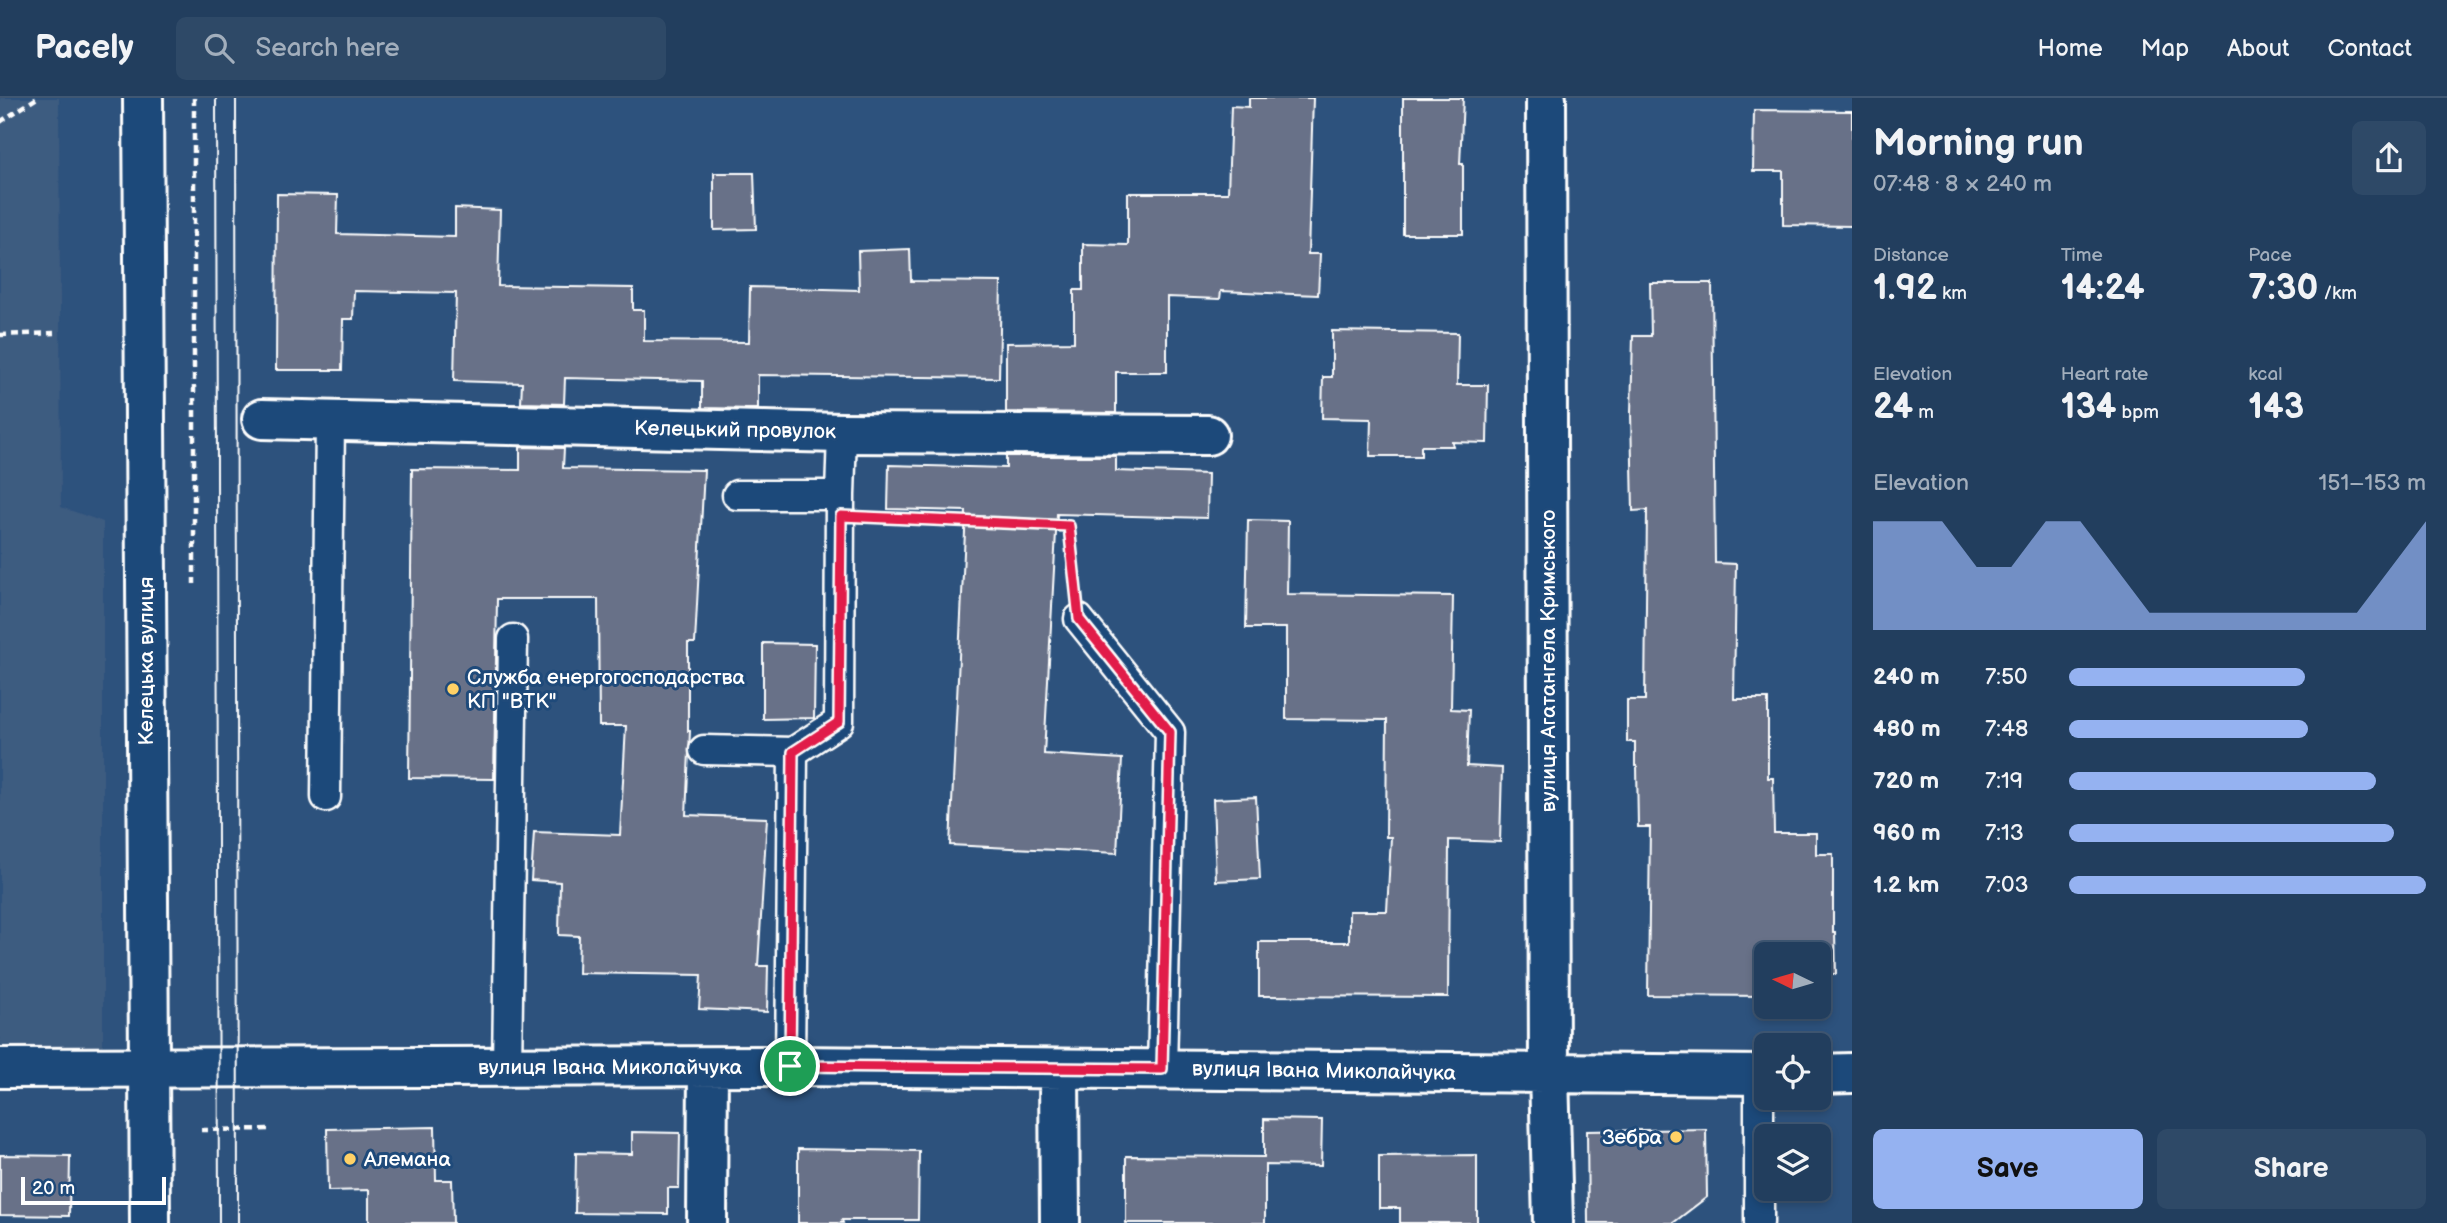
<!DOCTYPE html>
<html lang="en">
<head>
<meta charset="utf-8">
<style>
  body { margin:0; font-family:"Balsamiq Sans",sans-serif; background:#2e4967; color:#f1f3f6; height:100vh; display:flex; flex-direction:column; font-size:26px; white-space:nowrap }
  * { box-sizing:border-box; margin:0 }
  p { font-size:23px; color:#a2aebc }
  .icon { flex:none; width:38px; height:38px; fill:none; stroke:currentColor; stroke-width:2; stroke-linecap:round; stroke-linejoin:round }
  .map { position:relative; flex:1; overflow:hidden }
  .sheet { display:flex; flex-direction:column; background:#223e5e; width:595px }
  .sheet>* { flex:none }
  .needle { width:46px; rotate:275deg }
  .controls { position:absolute; left:1754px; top:844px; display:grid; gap:14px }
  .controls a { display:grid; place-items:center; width:77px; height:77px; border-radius:10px; background:#223e5e; box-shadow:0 4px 10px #0003,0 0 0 2px #3f5773; font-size:35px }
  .scale { position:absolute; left:21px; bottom:18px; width:145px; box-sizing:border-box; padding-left:7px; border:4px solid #fff; border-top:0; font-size:19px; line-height:24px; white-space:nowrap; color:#fff; -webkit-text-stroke:5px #1f4a7a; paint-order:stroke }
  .pin { position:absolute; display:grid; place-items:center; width:60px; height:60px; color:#fff; margin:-30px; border:4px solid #fff; border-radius:50%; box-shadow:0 2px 7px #0007 }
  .round { display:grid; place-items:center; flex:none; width:74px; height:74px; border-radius:10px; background:#2e4967 }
  .head { display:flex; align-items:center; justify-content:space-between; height:119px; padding:0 21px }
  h1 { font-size:38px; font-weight:800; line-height:52px }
  .stats { display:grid; grid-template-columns:repeat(3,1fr); gap:10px; height:119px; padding:7px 21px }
  .stats div { display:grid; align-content:center }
  .stats b { font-size:35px; font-weight:800 }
  .stats small { font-size:19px; font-weight:400 }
  .stats p { font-size:19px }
  .chart { height:196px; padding:14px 21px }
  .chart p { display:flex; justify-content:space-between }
  .chart svg { width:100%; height:126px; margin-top:7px; fill:#95b2f1; opacity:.7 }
  .action { display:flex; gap:14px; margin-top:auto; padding:14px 21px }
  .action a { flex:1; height:80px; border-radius:10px; background:#95b2f1; color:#111; font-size:28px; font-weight:800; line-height:80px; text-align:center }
  .action a+a { background:#2e4967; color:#f1f3f6 }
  ul { padding:0 21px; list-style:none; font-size:23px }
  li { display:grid; grid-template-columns:112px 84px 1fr; align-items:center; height:52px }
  li i { height:18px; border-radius:9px; background:#95b2f1 }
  header { display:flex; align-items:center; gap:42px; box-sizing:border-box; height:98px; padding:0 35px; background:#223e5e; border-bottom:2px solid #3f5773 }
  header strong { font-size:33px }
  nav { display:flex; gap:38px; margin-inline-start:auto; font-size:24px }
  .search { width:490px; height:63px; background:#2e4967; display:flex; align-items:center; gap:18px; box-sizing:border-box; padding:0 24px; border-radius:10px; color:#a2aebc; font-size:26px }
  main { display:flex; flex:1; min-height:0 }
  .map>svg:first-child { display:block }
  .built { fill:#3e5b80 }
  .building { fill:#677188; stroke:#fff; stroke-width:2 }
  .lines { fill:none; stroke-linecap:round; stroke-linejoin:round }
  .service-casing { stroke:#fff; stroke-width:33 }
  .minor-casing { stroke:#fff; stroke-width:44 }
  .secondary-casing { stroke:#fff; stroke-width:44 }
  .path { stroke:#fff; stroke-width:4.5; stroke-dasharray:7 5; stroke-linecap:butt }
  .service { stroke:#1f4a7a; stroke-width:28 }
  .minor { stroke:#1f4a7a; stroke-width:38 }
  .secondary { stroke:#1f4a7a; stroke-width:38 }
  .tram { stroke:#fff; stroke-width:2 }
  .route-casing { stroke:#fff; stroke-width:14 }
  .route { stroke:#e11d48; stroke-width:9 }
  .poi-dot { fill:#ffd166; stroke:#1f4a7a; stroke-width:2.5 }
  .labels { text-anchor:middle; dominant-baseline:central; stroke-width:6; stroke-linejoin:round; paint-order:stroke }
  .street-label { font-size:21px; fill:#fff; stroke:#1f4a7a }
  .poi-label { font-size:21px; fill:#fff; stroke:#1f4a7a; text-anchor:start }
</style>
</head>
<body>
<header>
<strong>Pacely</strong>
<div class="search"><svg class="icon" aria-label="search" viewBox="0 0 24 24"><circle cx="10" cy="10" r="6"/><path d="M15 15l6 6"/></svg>Search here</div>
<nav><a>Home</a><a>Map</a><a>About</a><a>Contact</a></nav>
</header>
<main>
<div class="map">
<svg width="1852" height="1125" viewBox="0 0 1852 1125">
  <rect width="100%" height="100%" fill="#2d527d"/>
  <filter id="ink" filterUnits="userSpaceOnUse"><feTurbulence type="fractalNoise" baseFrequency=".0143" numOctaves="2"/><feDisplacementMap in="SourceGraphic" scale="14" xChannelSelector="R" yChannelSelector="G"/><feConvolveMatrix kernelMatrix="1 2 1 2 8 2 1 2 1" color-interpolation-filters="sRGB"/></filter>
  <g filter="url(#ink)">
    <path class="built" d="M0 0H59L61 409 103 424V954L0 953Z"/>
    <path class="building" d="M1249 0H1313L1308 156H1320L1318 197 1221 193 1220 201 1167 199V274H1116V315L1006 314V245L1074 244V192H1083V146L1128 147V95H1228L1231 8 1249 9Z
      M1403 0H1463L1460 66H1463V136H1403Z
      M1754 12 1852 13V128L1783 127V73H1753Z
      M714 75H754L756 131 714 132Z
      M277 96 338 97 337 136 455 139V110L500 112 498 188 633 190V212H644V243L749 244 750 189 859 192 858 153 910 151 911 183 1001 184 999 280 758 277V311L702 310V283L565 280 564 306 521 305 522 285 454 283 456 195 354 193 353 221H343L342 272H276Z
      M1650 185H1712L1715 465 1736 466 1734 601H1768V680H1773L1774 735H1816V756H1833V834H1835L1836 876H1818V856H1766V898L1648 897 1650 729H1638L1637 668H1635V644H1627V602H1645L1647 412 1633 413 1631 315 1633 238H1651Z
      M1332 233 1458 235 1457 287H1488L1487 345 1452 344 1453 348H1421V358H1370L1371 321 1322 320 1323 279H1332Z
      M520 349 564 350 563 370 704 372 695 545H688V633H690L686 717 767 720 758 868H768L767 914 699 911 701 877 578 875 579 838 559 837 560 784 531 782 534 734 620 737 626 628H599L598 501H497L494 681 409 680 412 371 520 372Z
      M1006 358H1116V373L1208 376 1207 420 1057 416 1044 656 1122 661 1117 755 950 747 966 413 888 411 889 367 1006 370Z
      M1248 422 1288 423 1287 496 1453 498 1451 611 1469 612 1467 668 1502 670 1500 744 1449 742 1448 899 1259 898V844H1349V813H1387L1391 739H1386L1387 622 1286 621V530H1246Z
      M763 545 815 546 814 620 763 621Z
      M1256 699 1260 781 1216 783 1213 701Z
      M1264 1021 1322 1022 1321 1068 1265 1067V1125H1126V1058L1264 1059Z
      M435 1029 436 1082H452L453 1125H369V1092L328 1093 327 1031Z
      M1706 1031 1707 1099 1673 1125H1588L1587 1033Z
      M632 1034 680 1035 679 1090H668V1116L575 1115 576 1055 632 1056Z
      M798 1051 919 1053 918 1122H842L843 1125H798Z
      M0 1057 70 1058 69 1118 0 1117Z
      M1477 1057V1125H1400V1110H1379V1058Z"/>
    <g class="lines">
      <defs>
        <path id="service" d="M737 397H840L839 624 793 654 790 968
          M840 397 842 335
          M1079 521 1170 634 1162 971
          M704 652 793 654
          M326 699 330 322
          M507 970 513 541
          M1759 1125V977"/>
        <path id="minor" d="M1546 0 1549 975 1553 1125
          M262 321 842 335 1208 337
          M0 970 790 968 1766 977
          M1059 971 1060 1125
          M1818 976 1852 975
          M707 1125 708 969"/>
        <path id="secondary" d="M143 0 150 1125"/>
      </defs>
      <use href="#service" class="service-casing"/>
      <use href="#minor" class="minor-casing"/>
      <use href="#secondary" class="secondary-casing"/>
      <path class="path" d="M194 0V486
        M0 24 37 0
        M0 237 54 235
        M880 420 1069 428 1075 482
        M201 1032 272 1031"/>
      <use href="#service" class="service"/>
      <use href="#minor" class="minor"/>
      <use href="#secondary" class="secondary"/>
      <path class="tram" d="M216 0 219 1125
        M236 0 238 1125"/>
    </g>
  </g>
  <g class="lines" filter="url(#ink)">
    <defs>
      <path id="route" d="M841 418 1069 428 1079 521 1170 634 1162 971 790 968 793 654 839 624Z"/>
    </defs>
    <use href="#route" class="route-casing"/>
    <use href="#route" class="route"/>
  </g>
  <g class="poi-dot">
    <circle cx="453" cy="591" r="7"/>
    <circle cx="1676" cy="1039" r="7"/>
    <circle cx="350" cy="1061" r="7"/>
  </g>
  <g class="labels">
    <g class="street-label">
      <text transform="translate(735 332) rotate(1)">Келецький провулок</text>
      <text transform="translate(146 563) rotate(-90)">Келецька вулиця</text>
      <text transform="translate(1548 563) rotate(-90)">вулиця Агатангела Кримського</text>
      <text x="610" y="969">вулиця Івана Миколайчука</text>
      <text transform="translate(1324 973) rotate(1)">вулиця Івана Миколайчука</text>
    </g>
    <g class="poi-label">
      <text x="467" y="579">Служба енергогосподарства<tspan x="467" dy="24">КП "ВТК"</tspan></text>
      <text x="1662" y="1039" text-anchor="end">Зебра</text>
      <text x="364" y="1061">Алемана</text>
    </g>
  </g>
</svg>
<div class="controls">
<a><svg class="needle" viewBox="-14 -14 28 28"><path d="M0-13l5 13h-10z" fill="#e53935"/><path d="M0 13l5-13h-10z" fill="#a2aebc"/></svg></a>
<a><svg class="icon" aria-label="locate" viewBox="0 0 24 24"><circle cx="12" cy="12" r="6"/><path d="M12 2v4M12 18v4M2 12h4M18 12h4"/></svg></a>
<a><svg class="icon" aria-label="layers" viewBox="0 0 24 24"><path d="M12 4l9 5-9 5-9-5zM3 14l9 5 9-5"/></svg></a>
</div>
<div class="scale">20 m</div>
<div class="pin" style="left:790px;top:968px;background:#1e9e55"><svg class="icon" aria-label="arrive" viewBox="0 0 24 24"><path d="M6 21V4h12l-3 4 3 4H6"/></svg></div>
</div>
<section class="sheet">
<div class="head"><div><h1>Morning run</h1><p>07:48 · 8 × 240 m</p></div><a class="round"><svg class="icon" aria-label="share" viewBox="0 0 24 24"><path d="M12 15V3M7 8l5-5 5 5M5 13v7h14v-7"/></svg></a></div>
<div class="stats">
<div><p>Distance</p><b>1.92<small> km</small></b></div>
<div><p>Time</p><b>14:24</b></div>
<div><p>Pace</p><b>7:30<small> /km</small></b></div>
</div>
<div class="stats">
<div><p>Elevation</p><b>24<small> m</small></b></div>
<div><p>Heart rate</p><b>134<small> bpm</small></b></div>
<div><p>kcal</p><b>143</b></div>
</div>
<div class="chart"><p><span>Elevation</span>151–153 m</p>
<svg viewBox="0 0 160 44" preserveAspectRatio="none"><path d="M0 44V6L10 6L20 6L30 22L40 22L50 6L60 6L70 22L80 38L90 38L100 38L110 38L120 38L130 38L140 38L150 22L160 6V44z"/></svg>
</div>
<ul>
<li><b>240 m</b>7:50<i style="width:66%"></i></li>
<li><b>480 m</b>7:48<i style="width:67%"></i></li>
<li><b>720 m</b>7:19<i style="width:86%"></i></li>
<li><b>960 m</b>7:13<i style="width:91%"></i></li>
<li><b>1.2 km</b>7:03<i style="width:100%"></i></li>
</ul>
<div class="action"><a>Save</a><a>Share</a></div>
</section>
</main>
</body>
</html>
